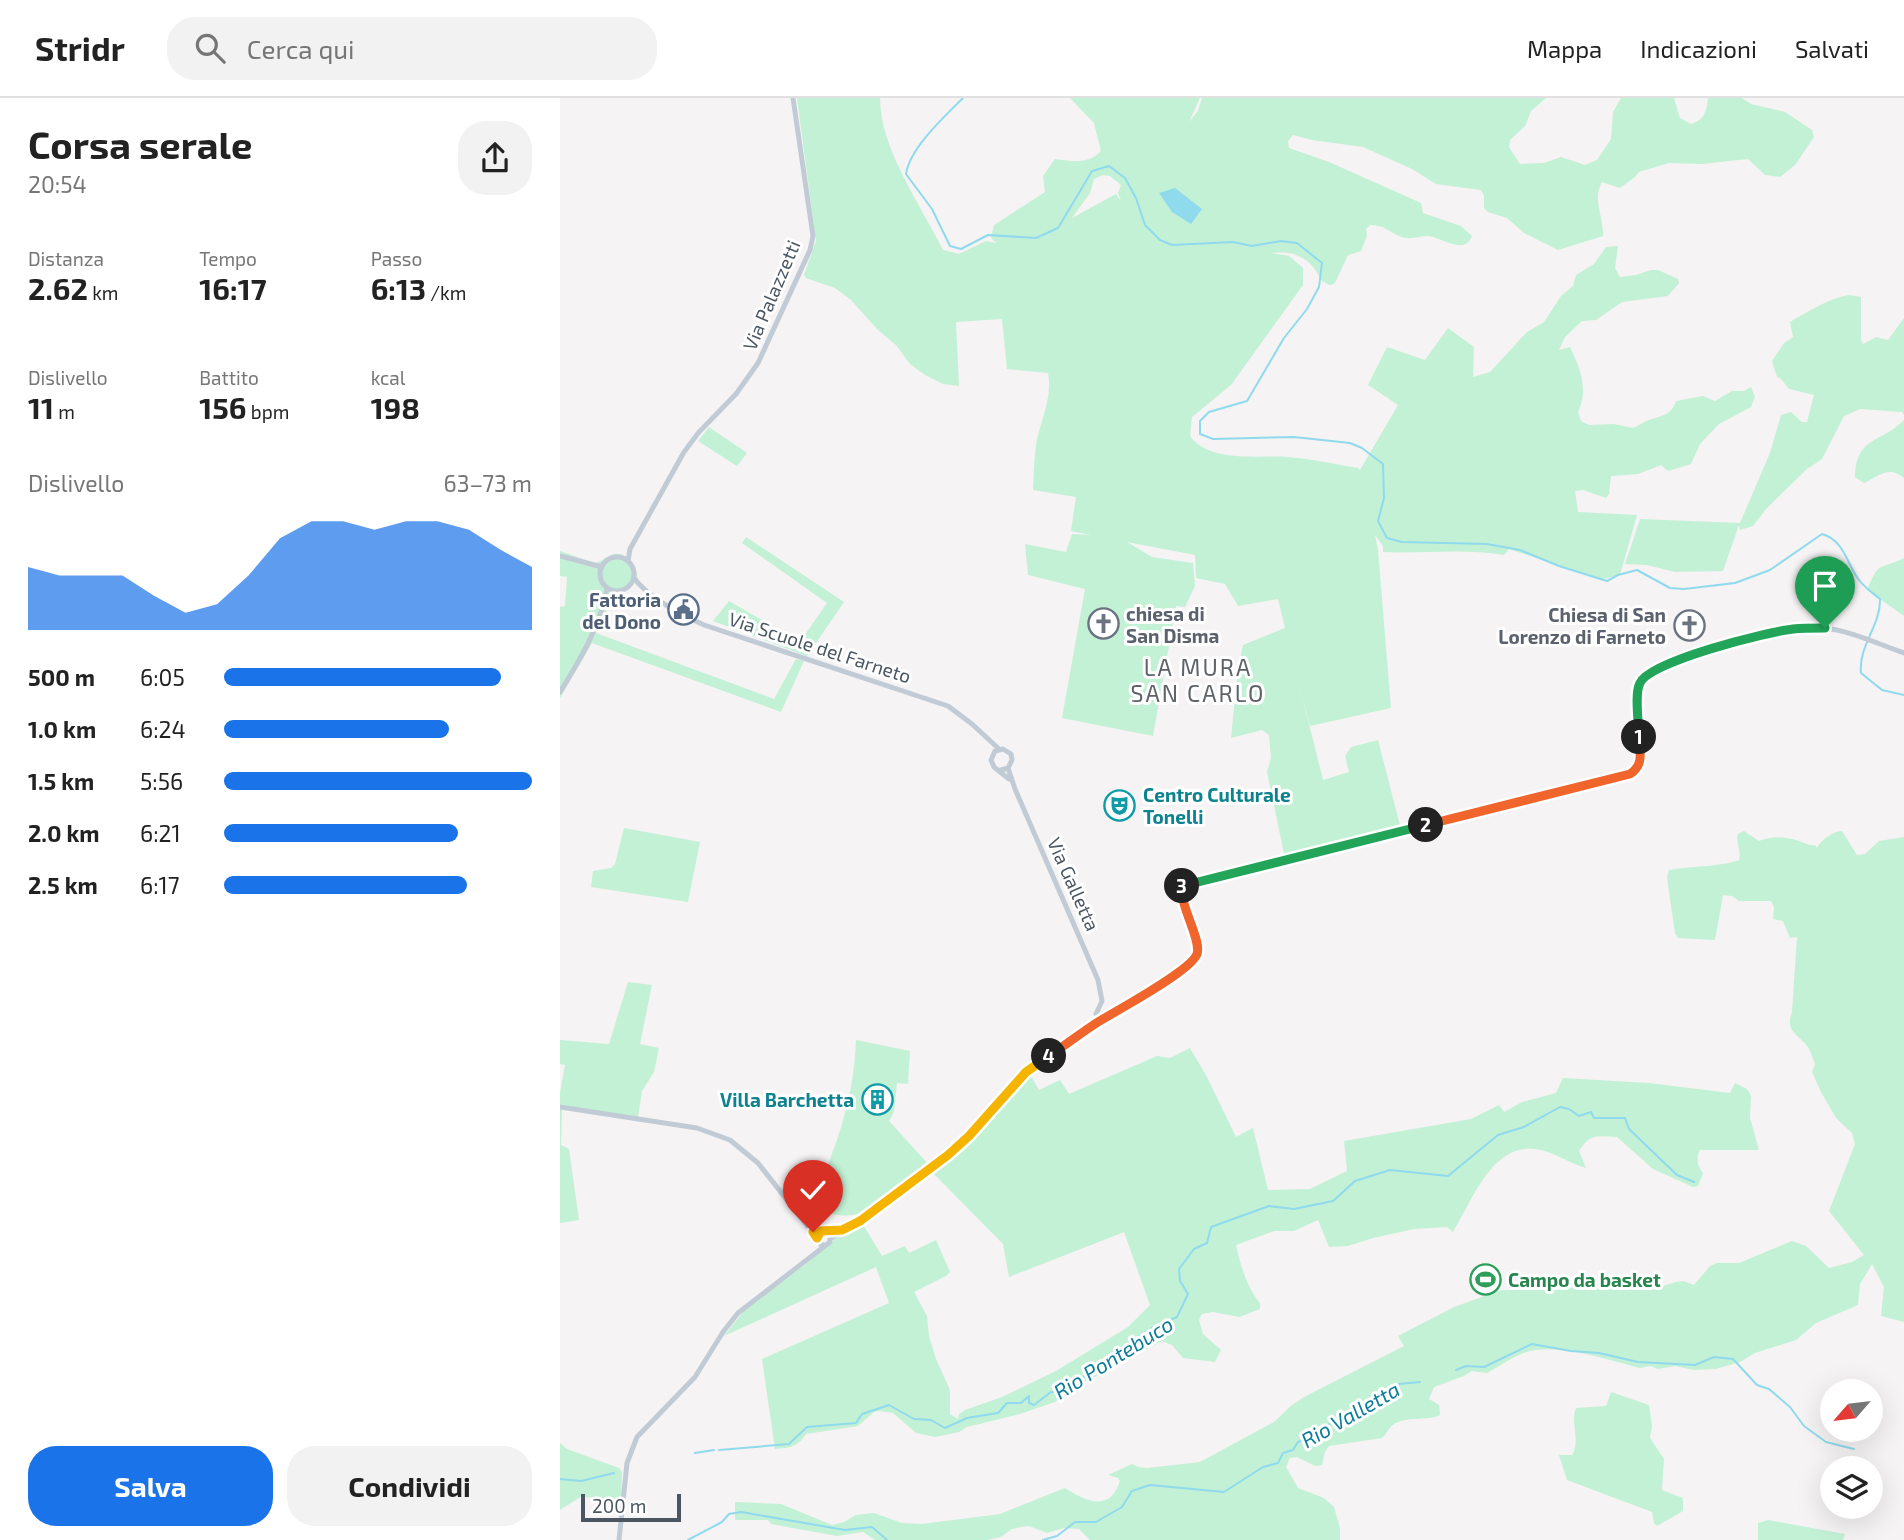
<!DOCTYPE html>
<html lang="it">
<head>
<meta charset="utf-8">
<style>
  body { margin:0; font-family:"Exo 2",sans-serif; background:#f2f2f2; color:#222; height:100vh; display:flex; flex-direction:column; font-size:26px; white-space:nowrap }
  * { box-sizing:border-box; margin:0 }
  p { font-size:23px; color:#767676 }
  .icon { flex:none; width:38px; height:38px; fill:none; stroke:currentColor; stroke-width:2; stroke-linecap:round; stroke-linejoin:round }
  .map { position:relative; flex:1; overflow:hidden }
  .side { display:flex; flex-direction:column; background:#fff; width:560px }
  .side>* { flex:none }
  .needle { width:46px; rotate:242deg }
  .tools { position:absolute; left:1260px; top:1281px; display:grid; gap:14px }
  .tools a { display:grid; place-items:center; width:63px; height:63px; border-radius:50%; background:#fff; box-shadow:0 7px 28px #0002; font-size:35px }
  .scale { position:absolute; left:21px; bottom:18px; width:100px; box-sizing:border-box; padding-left:7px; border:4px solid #4a5661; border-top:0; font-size:19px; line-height:24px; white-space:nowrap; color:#4a5661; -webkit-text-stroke:5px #fff; paint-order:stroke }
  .pin { position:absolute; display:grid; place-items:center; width:60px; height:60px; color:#fff; margin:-72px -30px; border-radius:50% 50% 50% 0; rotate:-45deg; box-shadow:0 0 7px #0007 }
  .pin .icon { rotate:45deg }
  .km { position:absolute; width:35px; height:35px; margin:-18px; border-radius:50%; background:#222; color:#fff; font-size:19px; line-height:35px; text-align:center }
  .round { display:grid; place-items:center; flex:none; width:74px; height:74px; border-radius:28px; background:#f2f2f2 }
  .head { display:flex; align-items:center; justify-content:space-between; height:119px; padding:0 28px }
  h1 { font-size:38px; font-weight:700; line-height:52px }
  .figures { display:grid; grid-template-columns:repeat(3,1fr); gap:10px; height:119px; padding:7px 28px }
  .figures div { display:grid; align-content:center }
  .figures b { font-size:30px; font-weight:700 }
  .figures small { font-size:19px; font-weight:400 }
  .figures p { font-size:19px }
  .chart { height:196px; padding:14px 28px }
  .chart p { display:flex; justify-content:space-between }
  .chart svg { width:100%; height:126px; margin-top:7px; fill:#1a73e8; opacity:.7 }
  .action { display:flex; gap:14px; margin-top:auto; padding:14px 28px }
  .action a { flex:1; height:80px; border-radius:28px; background:#1a73e8; color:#fff; font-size:28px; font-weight:700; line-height:80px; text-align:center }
  .action a+a { background:#f2f2f2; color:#222 }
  ul { padding:0 28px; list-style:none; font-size:23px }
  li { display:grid; grid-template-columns:112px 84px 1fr; align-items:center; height:52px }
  li i { height:18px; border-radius:9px; background:#1a73e8 }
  header { display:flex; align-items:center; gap:42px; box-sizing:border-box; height:98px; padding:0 35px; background:#fff; border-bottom:2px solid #e0e0e0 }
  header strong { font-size:33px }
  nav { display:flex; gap:38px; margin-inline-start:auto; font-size:24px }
  .search { width:490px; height:63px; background:#f2f2f2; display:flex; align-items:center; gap:18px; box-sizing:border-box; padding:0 24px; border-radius:28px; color:#767676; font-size:26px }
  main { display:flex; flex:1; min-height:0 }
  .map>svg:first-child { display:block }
  .green { fill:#c3f1d5; fill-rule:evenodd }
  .water { fill:#90daee }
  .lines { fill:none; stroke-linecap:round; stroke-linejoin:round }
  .stream { stroke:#90daee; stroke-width:2 }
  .secondary { stroke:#c1cbd6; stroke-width:5 }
  .split-1-casing { stroke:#fff; stroke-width:14 }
  .split-2-casing { stroke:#fff; stroke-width:14 }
  .split-3-casing { stroke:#fff; stroke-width:14 }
  .split-4-casing { stroke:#fff; stroke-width:14 }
  .split-5-casing { stroke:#fff; stroke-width:14 }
  .split-6-casing { stroke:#fff; stroke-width:14 }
  .split-1 { stroke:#22a559; stroke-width:9 }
  .split-2 { stroke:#f0652b; stroke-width:9 }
  .split-3 { stroke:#22a559; stroke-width:9 }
  .split-4 { stroke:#f0652b; stroke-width:9 }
  .split-5 { stroke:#f5b400; stroke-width:9 }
  .split-6 { stroke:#f5b400; stroke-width:9 }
  .labels { text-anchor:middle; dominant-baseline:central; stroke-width:6; stroke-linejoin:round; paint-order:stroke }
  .street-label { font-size:19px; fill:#4a5661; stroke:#fff }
  .service-label { font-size:19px; font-weight:bold; fill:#4e5e75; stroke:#fff; text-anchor:end }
  .worship-label { font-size:19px; font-weight:bold; fill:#5b616d; stroke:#fff; text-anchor:start }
  .culture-label { font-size:19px; font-weight:bold; fill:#0d838f; stroke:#fff; text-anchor:start }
  .leisure-label { font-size:19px; font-weight:bold; fill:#27864d; stroke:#fff; text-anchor:start }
  .water-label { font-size:21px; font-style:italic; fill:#0c7c9b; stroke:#fff }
  .quarter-label { font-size:23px; letter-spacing:2px; fill:#5f6368; stroke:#fff }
</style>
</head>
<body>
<header>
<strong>Stridr</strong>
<div class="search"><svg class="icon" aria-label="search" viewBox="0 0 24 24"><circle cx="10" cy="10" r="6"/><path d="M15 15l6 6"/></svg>Cerca qui</div>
<nav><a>Mappa</a><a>Indicazioni</a><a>Salvati</a></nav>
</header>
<main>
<section class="side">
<div class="head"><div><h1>Corsa serale</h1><p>20:54</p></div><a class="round"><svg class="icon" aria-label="share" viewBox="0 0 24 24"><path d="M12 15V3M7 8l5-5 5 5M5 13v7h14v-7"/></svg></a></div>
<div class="figures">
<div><p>Distanza</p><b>2.62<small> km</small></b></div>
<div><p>Tempo</p><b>16:17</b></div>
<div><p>Passo</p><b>6:13<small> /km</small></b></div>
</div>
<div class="figures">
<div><p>Dislivello</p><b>11<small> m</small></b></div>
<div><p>Battito</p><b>156<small> bpm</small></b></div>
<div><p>kcal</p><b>198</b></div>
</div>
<div class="chart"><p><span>Dislivello</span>63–73 m</p>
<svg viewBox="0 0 160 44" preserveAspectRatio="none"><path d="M0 44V22L10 25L20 25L30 25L40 32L50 38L60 35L70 25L80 12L90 6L100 6L110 9L120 6L130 6L140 9L150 16L160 22V44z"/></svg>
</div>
<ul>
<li><b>500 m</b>6:05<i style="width:90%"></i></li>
<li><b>1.0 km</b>6:24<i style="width:73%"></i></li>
<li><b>1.5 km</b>5:56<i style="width:100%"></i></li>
<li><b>2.0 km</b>6:21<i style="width:76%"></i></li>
<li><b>2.5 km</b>6:17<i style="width:79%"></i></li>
</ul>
<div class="action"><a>Salva</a><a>Condividi</a></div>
</section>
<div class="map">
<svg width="1344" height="1442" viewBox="0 0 1344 1442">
  <rect width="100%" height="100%" fill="#f5f3f3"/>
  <path class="green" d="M237 0H320C320 51 361 107 383 152L399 156 426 143 436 145 431 140 434 127 485 94 483 78 495 61C511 63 528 67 541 53L534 25 510 0H640L629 24 638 13 642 0H986L971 13 965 28 950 42 949 49 960 66 984 65 1001 59 1025 67 1037 62 1051 41 1053 14 1061 0H1114L1120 20 1131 26C1144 23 1147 12 1148 0H1182L1191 6 1225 14 1252 32 1254 39 1235 67 1220 79 1205 77 1188 61 1142 66 1109 65 1079 74 1075 79 1060 90 1042 84C1032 101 1044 120 1043 138L998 152 964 135 947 120 928 114 924 110V98L921 92 876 86 852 71 803 49 752 42 733 37 728 43 729 50 769 64 861 105 863 115 901 128 912 138C905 158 881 139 868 138 861 138 853 141 846 140 833 138 827 127 810 127L806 131 807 138 801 153 788 157 775 185 771 187C761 185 761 181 756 173 747 158 728 152 712 155L729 158 743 170V187L671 287 632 319 630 338C649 365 699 357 728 359 751 361 775 366 798 370L800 372 838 307 808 287 827 249 865 262 888 230 914 249 913 279 930 274 967 234 984 224 1001 198 1013 188 1016 177 1034 166 1046 149 1058 148 1055 170 1060 179 1076 177 1091 172H1098L1118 181 1119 185 1108 198 1062 204 1036 222 1022 223 1005 239 999 252 1010 249C1020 270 1029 292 1018 314L1021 323 1029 327 1054 326 1073 330C1079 328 1083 324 1089 322 1102 317 1111 318 1116 303L1143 298 1155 303 1172 293H1184L1191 289 1195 299 1191 309 1159 326 1140 346 1131 366 1108 373 1101 367 1078 376 1051 378 1049 396 1046 400 1023 392 1015 393 1018 414 1077 417 1060 477 1043 481 1033 479 949 451 944 457C904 450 863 456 823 454V448L815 437 818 452 831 610 750 628 739 586 763 682 789 674 785 658 791 649 818 642 842 735 726 765 707 674 711 660 709 637 702 632 671 640 678 571 683 547 725 530 718 501 678 508 665 486 636 480 635 457 567 444 592 459 633 465 635 488 625 509 616 508 593 638 502 620 525 491 468 477 465 446 506 454 512 436 531 437 511 433 516 399 473 392C474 377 474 361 476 347 480 323 493 300 488 275L447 271 442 221 396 224 399 288 383 286 365 277 350 266 336 247 317 231 291 202 275 190 246 180 244 177 256 143ZM543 77 550 78 561 87 558 95 561 103 556 96 512 120 530 95 534 81Z
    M1289 197 1301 199V242L1303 246 1316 239 1328 242 1344 220V317L1342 314 1300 311 1284 318 1262 361 1247 371 1206 411 1193 428 1180 432 1179 427 1163 473 1115 474 1087 467 1065 466 1080 421 1180 425 1210 355 1221 317 1231 314 1242 324H1247L1254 297 1229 291 1221 281 1217 279 1212 263 1224 245 1233 239 1230 224C1249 213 1267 201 1289 197Z
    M1344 322V380C1329 367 1319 378 1304 385L1295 379C1296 338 1322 345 1344 322Z
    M149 329 187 355 177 368 138 343Z
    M186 439 284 504 247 558 153 523 169 503 240 544 267 505 182 445Z
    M0 453 34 465C41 464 44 460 51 457 67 451 76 468 78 481L51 502 36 535 214 601 236 561 244 563 221 614 32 545 0 600V509L5 508 7 479 0 478Z
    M1344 460V518L1307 492C1320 461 1318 473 1344 460Z
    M64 730 140 744 128 804 31 789 33 773 51 770 55 766Z
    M1184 733 1199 743C1212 738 1224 738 1239 743 1246 745 1248 748 1255 747L1257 750C1261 742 1273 733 1282 733L1297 757 1305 756 1319 743 1344 739V1224L1321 1218 1324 1189 1312 1166 1300 1186 1298 1207 1256 1225 1236 1242 1195 1255 1180 1264 1156 1271 1134 1272 1115 1268 1098 1271 1090 1268 1080 1270C1048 1262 993 1242 961 1256 949 1261 938 1269 927 1275L912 1273 904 1278 874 1289 869 1301 879 1307 880 1317C866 1324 846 1317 833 1327 828 1330 827 1336 822 1340L769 1348 765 1354 762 1367 755 1368 737 1359 730 1360 726 1369 738 1390 764 1400 774 1409 780 1430V1442H530L519 1431 504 1430 487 1435 469 1428 461 1429 452 1431 441 1439 427 1442H315L303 1434 277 1438 211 1426 208 1422H175V1404L221 1406 272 1427 284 1424 296 1417 314 1415 342 1425 362 1426 440 1416 505 1390C525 1403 550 1415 560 1383L558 1380 548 1377 572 1366 578 1369 587 1370 640 1364 714 1324 732 1307 744 1299 844 1248 838 1238 894 1209 941 1192H1001L1031 1185 1088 1192 1116 1184 1123 1183 1134 1187 1150 1168 1157 1165H1179L1232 1143 1246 1148 1269 1170 1292 1164 1304 1157 1269 1113 1295 1046 1292 1035 1276 1020 1261 994 1252 974 1255 966C1253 961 1251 954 1248 949 1237 935 1225 934 1232 914L1237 839 1230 840 1223 823 1213 821 1214 809 1211 803H1179L1172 798 1163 797 1155 842 1118 840 1115 835 1107 780 1109 772C1130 768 1160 769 1179 762 1182 752 1175 745 1178 736Z
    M68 884 92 887 80 946 99 950 94 974 82 993 78 1019 2 1010 1 1047 9 1051 19 1122 0 1125V995L5 967 0 966V942L49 946Z
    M296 942 350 953 348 986 337 985 334 1014 329 1023 369 1067 388 1047 415 1030 456 981 471 978 479 992 500 982 509 996 597 958 610 960 630 950 647 979 676 1039 693 1030 708 1092 750 1091 787 1073 784 1043 911 1021 939 1007 944 1014 962 1004 996 995 1003 980 1089 985 1170 995 1175 985 1187 991 1191 998 1190 1020 1199 1052H1140C1135 1060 1138 1069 1143 1075L1138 1088 1133 1089 1093 1071 1057 1039C1037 1038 1030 1035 1019 1053L1026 1070C1008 1065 993 1053 975 1051 931 1046 912 1104 893 1134L887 1129 854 1131 813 1140 788 1148 769 1149 758 1122 734 1133H714L676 1147C680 1166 687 1190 700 1205V1211L679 1219 653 1214 642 1216 639 1222 643 1236 661 1252 655 1264 623 1260 612 1247 602 1243 512 1291 495 1304 460 1316 407 1329 399 1334 375 1339 356 1335 333 1315 320 1313 314 1314 298 1328 246 1336C238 1349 229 1350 215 1351L202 1261 329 1205 316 1169 164 1238 183 1214 250 1163 262 1151 270 1147 275 1140 302 1125 322 1158 345 1148 349 1155 376 1142 390 1174 386 1178 354 1194 367 1218 369 1238 376 1261 390 1292V1316L398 1321 399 1316 405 1312 442 1299 496 1273 568 1229 590 1207 564 1134 449 1179 443 1146 374 1076 304 1124 298 1116C282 1120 259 1115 246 1105L255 1100C277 1045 294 1001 296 942Z
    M1051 1294 1089 1307 1092 1328 1090 1340 1104 1361 1102 1392 1123 1400V1413L1097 1428 1094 1425 1092 1414 1007 1382 999 1357H1012C1021 1342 1010 1325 1016 1310L1046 1308Z
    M0 1345 7 1351 59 1370 62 1374 61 1406 22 1398 0 1412Z
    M1208 1422 1285 1436 1283 1442H1198V1425Z"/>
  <path class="water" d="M615 90 642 111 631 126 612 114 599 95Z"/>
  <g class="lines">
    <path class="stream" d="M403 0C384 19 350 50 346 76L372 111 390 148 401 151 428 137 476 140 498 130 532 73 549 68 565 80 576 100 585 127 600 142 612 147 673 144 692 148 721 143 737 145 762 165 759 189 747 211 724 240 687 303 649 314 640 323V336L653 341 734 339 790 345 802 350 823 366 824 400 818 423 827 440 842 444 927 446 960 452 999 468 1047 483 1058 477 1077 472 1110 490 1124 491 1175 485 1210 472 1262 436C1284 442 1287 466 1299 482 1305 490 1313 495 1320 501 1321 527 1298 548 1301 575L1322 592 1344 597
      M896 1272 906 1268 924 1269 972 1246 1011 1253 1039 1255 1078 1264 1135 1267 1154 1259 1173 1261 1197 1287 1209 1291 1230 1309 1244 1328 1266 1344 1294 1351
      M159 1352 229 1346 247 1329 296 1325 302 1316 329 1307 354 1321 371 1322 385 1330 407 1320 438 1315 447 1305H461L469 1298V1305L474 1307 491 1294H500L503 1286 528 1277 553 1255 590 1231 617 1219 628 1196 620 1183 619 1171 634 1151 647 1145 651 1129 709 1108 734 1111 773 1103 795 1083 830 1072 888 1078 938 1037 964 1029 1000 1009 1009 1011 1019 1018 1031 1014 1034 1020H1065L1069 1031 1117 1077 1134 1084
      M135 1355 154 1352
      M0 1381 21 1383 54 1375
      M128 1442 162 1424 169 1416 181 1414 285 1432 312 1429 327 1442
      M483 1442 497 1438 515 1424H536L562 1409 572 1393 590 1387 664 1394 703 1369 718 1365 723 1355 733 1352 738 1344 753 1338 788 1313 805 1308 826 1295H835L839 1286 860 1284"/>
    <path class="secondary" d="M0 458 42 469
      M40 476a17 17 0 1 1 34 0a17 17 0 1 1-34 0Z
      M68 463 70 451 124 354 139 334 176 296 198 265 250 152 253 138 233 0
      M74 480C88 499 122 517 144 527L388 608 412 626 439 651
      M0 594C20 562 41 527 47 490
      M448 670 455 691 538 882 542 903 536 916 540 921H544C564 908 635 874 637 851L621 791 626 785 1070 676 1078 669 1081 663 1078 605 1079 585C1099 558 1228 527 1262 530 1290 532 1318 546 1344 555
      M441 672 448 670 452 662 451 656 443 651 435 653 431 662 434 669 449 681
      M0 1009 137 1030 170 1042 198 1065 257 1140
      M271 1140 296 1126 388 1057 409 1038 465 974 542 922
      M59 1442 67 1365 77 1339 135 1279 163 1234 178 1215 270 1144V1137L263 1133 258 1135 257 1140 260 1146 264 1147"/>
  </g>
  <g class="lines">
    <defs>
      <path id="split-1" d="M1079 639C1079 626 1074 596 1080 585 1090 563 1207 534 1233 531 1243 530 1254 530 1265 530"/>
      <path id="split-2" d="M866 727 1070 676C1084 667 1080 654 1079 639"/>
      <path id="split-3" d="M622 788 866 727"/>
      <path id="split-4" d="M489 958C506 947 522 934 538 924 556 913 631 873 637 856 642 842 619 807 622 788"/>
      <path id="split-5" d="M300 1123 388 1057 409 1038 466 974 489 958"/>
      <path id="split-6" d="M253 1134 257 1140 261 1133 282 1132 300 1123"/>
    </defs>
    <use href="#split-1" class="split-1-casing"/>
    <use href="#split-2" class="split-2-casing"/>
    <use href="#split-3" class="split-3-casing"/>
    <use href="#split-4" class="split-4-casing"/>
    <use href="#split-5" class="split-5-casing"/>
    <use href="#split-6" class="split-6-casing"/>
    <use href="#split-1" class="split-1"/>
    <use href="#split-2" class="split-2"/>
    <use href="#split-3" class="split-3"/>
    <use href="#split-4" class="split-4"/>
    <use href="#split-5" class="split-5"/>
    <use href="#split-6" class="split-6"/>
  </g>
  <defs>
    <symbol id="civic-ring" viewBox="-11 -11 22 22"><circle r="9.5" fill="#fff" stroke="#5c6f8a" stroke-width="1.5"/><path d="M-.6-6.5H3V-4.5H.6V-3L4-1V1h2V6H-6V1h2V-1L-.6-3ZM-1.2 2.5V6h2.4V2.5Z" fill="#5c6f8a"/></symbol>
    <symbol id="church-ring" viewBox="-11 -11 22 22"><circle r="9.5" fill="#fff" stroke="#6b7280" stroke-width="1.5"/><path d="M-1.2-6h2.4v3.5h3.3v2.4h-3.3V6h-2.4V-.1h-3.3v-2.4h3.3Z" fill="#6b7280"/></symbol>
    <symbol id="theatre-ring" viewBox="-11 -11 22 22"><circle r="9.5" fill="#fff" stroke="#0f9aa8" stroke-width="1.5"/><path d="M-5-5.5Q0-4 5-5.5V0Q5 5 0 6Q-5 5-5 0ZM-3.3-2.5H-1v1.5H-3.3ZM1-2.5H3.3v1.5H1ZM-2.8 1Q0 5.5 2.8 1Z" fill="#0f9aa8"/></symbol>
    <symbol id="building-ring" viewBox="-11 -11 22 22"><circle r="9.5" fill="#fff" stroke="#0f9aa8" stroke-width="1.5"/><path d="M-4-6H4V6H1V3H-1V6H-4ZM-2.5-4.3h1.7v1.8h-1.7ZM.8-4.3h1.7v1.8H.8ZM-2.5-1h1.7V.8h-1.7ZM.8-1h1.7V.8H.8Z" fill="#0f9aa8"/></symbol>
    <symbol id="stadium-ring" viewBox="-11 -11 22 22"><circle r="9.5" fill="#fff" stroke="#2e9e5b" stroke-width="1.5"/><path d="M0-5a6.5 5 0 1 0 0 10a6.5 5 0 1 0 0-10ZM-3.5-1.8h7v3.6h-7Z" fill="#2e9e5b"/></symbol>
  </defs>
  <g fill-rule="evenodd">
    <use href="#civic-ring" x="106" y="494" width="35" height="35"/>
    <use href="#church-ring" x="526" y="508" width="35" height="35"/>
    <use href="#church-ring" x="1112" y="510" width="35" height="35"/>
    <use href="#theatre-ring" x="542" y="690" width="35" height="35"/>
    <use href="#building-ring" x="300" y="984" width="35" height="35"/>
    <use href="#stadium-ring" x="908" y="1164" width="35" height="35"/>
  </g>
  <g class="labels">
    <g class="street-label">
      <text transform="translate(211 197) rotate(-67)">Via Palazzetti</text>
      <text transform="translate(260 549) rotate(18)">Via Scuole del Farneto</text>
      <text transform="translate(514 786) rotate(66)">Via Galletta</text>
    </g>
    <g class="service-label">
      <text x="101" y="501">Fattoria<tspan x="101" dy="22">del Dono</tspan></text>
    </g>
    <g class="worship-label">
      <text x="566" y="515">chiesa di<tspan x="566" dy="22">San Disma</tspan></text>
      <text x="1106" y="516" text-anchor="end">Chiesa di San<tspan x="1106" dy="22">Lorenzo di Farneto</tspan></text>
    </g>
    <g class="culture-label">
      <text x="583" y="696">Centro Culturale<tspan x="583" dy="22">Tonelli</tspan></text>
      <text x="294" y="1001" text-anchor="end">Villa Barchetta</text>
    </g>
    <g class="leisure-label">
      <text x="948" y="1181">Campo da basket</text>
    </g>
    <g class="water-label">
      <text transform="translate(553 1259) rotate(-32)">Rio Pontebuco</text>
      <text transform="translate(790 1316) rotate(-30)">Rio Valletta</text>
    </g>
    <g class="quarter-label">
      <text x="638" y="569">LA MURA<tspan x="638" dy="26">SAN CARLO</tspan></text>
    </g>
  </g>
</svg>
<div class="tools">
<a><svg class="needle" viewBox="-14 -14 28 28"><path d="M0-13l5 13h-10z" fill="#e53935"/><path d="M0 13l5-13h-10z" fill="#767676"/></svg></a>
<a><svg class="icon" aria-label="layers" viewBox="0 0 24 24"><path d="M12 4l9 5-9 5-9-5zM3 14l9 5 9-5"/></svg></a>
</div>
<div class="scale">200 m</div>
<div class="pin" style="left:1265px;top:530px;background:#1e9e55"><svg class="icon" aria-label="arrive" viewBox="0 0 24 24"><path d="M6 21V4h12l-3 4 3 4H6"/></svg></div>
<div class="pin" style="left:253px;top:1134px;background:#d93025"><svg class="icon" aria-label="check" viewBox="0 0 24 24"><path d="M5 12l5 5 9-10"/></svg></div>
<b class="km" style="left:1079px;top:639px">1</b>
<b class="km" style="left:866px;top:727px">2</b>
<b class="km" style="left:622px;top:788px">3</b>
<b class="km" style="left:489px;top:958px">4</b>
</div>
</main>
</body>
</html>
